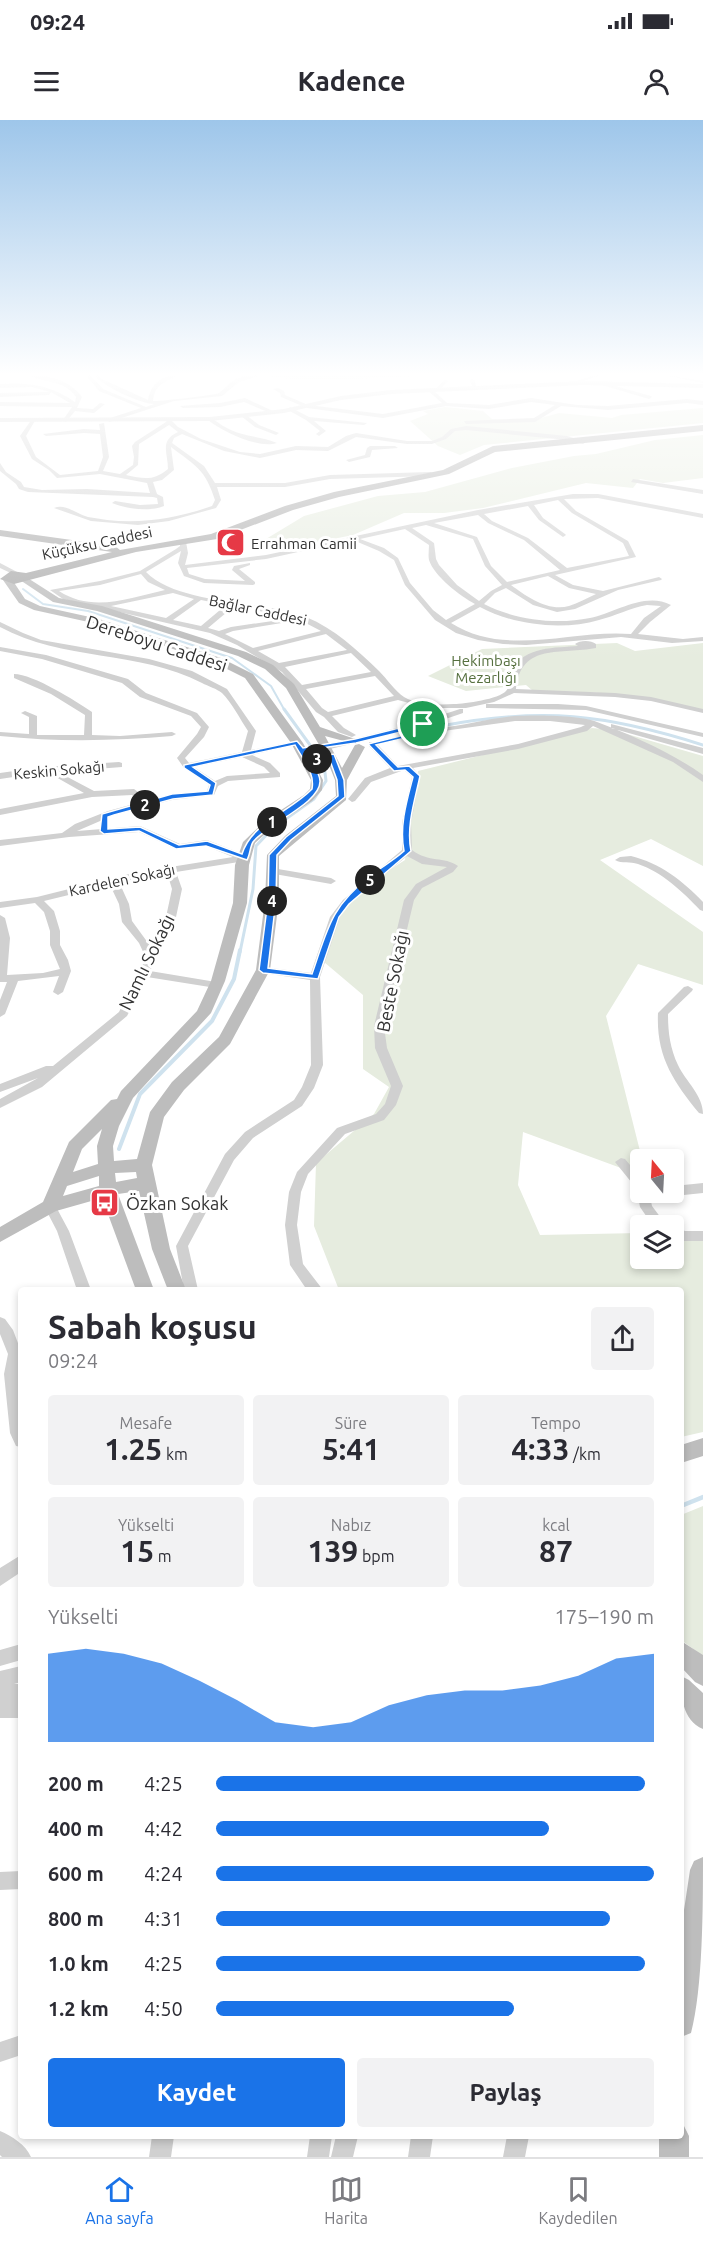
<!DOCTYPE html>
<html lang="tr">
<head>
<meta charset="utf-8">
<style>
  body { margin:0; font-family:Ubuntu,sans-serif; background:#f2f2f3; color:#2b2b33; height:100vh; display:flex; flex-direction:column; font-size:22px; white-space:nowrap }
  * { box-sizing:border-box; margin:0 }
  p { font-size:20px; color:#7c7c81 }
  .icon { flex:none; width:33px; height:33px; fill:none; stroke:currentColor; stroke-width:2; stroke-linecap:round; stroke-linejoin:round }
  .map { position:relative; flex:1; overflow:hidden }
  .side { position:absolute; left:18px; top:1167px; width:666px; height:852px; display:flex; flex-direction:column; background:#fff; border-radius:6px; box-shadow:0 3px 9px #0003 }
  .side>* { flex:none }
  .needle { width:39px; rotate:342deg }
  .fabs { position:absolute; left:630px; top:1029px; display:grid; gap:12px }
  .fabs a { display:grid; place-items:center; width:54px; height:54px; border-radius:6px; background:#fff; box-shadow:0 3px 9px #0003; font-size:30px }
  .pin { position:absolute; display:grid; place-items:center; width:51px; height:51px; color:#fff; margin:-26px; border:3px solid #fff; border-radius:50%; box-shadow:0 2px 6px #0007 }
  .km { position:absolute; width:30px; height:30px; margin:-15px; border-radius:50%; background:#222; color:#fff; font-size:16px; line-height:30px; text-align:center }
  .round { display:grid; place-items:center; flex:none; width:63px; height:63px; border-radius:6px; background:#f2f2f3 }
  .headline { display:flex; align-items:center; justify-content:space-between; height:102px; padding:0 30px }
  h1 { font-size:33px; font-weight:700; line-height:45px }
  .stats { display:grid; grid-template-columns:repeat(3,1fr); gap:9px; height:102px; padding:6px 30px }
  .stats div { display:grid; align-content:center; border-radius:6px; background:#f2f2f3; text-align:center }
  .stats b { font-size:30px; font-weight:700 }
  .stats small { font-size:16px; font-weight:400 }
  .stats p { font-size:16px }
  .chart { height:168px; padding:12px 30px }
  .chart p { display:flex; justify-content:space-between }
  .chart svg { width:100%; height:108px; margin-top:6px; fill:#1a73e8; opacity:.7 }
  .cta { display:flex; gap:12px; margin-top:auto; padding:12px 30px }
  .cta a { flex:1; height:69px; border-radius:6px; background:#1a73e8; color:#fff; font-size:24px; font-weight:700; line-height:69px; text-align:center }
  .cta a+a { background:#f2f2f3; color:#2b2b33 }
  ul { padding:0 30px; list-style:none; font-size:20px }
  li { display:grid; grid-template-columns:96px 72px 1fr; align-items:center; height:45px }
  li i { height:15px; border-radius:8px; background:#1a73e8 }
  .status { display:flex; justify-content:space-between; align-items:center; height:42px; padding:0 30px; background:#fff; direction:ltr }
  .status svg { height:16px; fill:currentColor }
  header { display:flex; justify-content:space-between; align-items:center; height:78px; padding:0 30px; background:#fff; font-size:27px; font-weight:700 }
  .tabs { display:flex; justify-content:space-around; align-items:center; height:84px; border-top:2px solid #e1e1e2; background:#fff; font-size:16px; color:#7c7c81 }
  .tabs a { display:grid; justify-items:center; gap:3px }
  .tabs .on { color:#1a73e8 }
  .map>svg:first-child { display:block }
  .green { fill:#e6ecdf }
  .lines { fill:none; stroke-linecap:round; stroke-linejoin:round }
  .stream-far3 { stroke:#cfe2ee; stroke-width:2 }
  .stream-far2 { stroke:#cfe2ee; stroke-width:3 }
  .stream-far1 { stroke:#cfe2ee; stroke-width:4 }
  .stream { stroke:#cfe2ee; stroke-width:4.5 }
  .minor { fill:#d0d0d0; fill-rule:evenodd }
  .tertiary { fill:#d0d0d0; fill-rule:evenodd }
  .secondary { fill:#bdbdbd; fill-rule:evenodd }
  .primary { fill:#ababab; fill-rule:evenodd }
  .route { fill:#1a73e8; stroke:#fff; stroke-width:1.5; fill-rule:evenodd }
  .labels { text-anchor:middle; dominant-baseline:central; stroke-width:6; stroke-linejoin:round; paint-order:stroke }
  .far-street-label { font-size:15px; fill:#333; stroke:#fff }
  .far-poi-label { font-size:15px; fill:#333; stroke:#fff; text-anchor:start }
  .far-park-label { font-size:15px; fill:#56703f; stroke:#fff }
  .street-label { font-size:18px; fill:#333; stroke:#fff }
  .poi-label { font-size:18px; fill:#333; stroke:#fff; text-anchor:start }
</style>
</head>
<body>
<div class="status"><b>09:24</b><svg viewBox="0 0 49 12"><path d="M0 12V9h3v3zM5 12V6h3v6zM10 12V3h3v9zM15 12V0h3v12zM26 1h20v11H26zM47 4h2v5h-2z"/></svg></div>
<header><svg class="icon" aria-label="menu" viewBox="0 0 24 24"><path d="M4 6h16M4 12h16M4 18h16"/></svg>Kadence<svg class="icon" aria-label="person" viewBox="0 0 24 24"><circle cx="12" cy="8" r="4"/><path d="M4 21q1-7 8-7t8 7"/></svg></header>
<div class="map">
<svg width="703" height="2037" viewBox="0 0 703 2037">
  <rect width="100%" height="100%" fill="#fff"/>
  <path class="green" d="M268 255H440C414 256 282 264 268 255Z
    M445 287 483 291 492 299 508 300H534L559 293 612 298 621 295 703 288V303L484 325 460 335 438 326 410 301 428 294 423 291Z
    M703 315V358L663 363 640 359 633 368 586 363 483 388 444 393H404L353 415 283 429 261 422 304 396 378 376 425 372 512 348 574 336 596 334 655 320Z
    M617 523 635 531 703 523V592C649 572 590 572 533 571L526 565 466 571 428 556 482 529Z
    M592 608 613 610 703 636V746L651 719 600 740 703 812V865L638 844 606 896 642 1039 640 1055 523 1012 518 1065 540 1115 640 1113V1138H674V1113L703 1112V1312L681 1317V1170H339L314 1106 316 1043 374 994 389 967 363 949V875L324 842 343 780 405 740 418 651Z
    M703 1386V1536L681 1520V1395Z"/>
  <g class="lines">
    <path class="stream-far3" d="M23 469 43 484 88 491 232 538 271 566 285 591"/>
    <path class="stream-far2" d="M284 589 310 625
      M441 606C542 587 606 594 703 625
      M240 832 253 769 256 726 273 708 314 679 326 661 324 644"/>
    <path class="stream-far1" d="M119 1029 140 974 212 901 234 859 240 830"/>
    <path class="stream" d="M681 1386 703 1377"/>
    <path class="minor" d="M28 255C48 255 70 260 82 277L77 288 93 289 100 283 105 284 94 293 75 291 66 302 63 300 72 287 0 286V282L70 283 51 272 49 275 0 277V273L50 272 32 267 0 268V264C28 262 51 265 75 282L76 277C64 259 43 263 28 255Z
      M86 255H90L103 269 146 287 154 284C141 284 102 266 94 255H98L102 259 148 280C151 264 162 255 178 255 166 262 155 263 153 281 156 282 216 275 219 273 223 270 227 266 230 263 239 256 252 254 262 255L239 262 222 276 174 281 109 302 107 299 141 288 99 271Z
      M595 255H601L572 265 568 264Z
      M667 255 703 261V263L669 256Z
      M472 259 474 260 478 270 473 269 470 260Z
      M444 260 448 261 438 271H434L447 283 489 285 531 278 577 285 608 286 687 279 703 281V285L687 283 608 290 561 286 535 302 466 304 464 301 534 298 555 285 531 282 489 289 446 286 383 298 307 288 281 277 280 273 273 269 278 268 284 271 285 275 308 285 383 294 442 283 427 270 430 268 434 271Z
      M604 263 651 276 652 277 649 279 602 265Z
      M245 278 275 292 270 293 244 282 220 287 183 288 180 286 220 283Z
      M290 287 309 297 367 303 364 305 314 301 326 311 319 316 316 314 320 311 306 300 288 290Z
      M241 294H245L259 305 279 313 276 315 255 307 241 296Z
      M169 298 178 307 201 319 240 332 260 334 296 326 328 327 346 316 356 313 407 321H432L442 317 451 309 466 306 567 316 586 322 583 324 567 320 466 310 455 311 446 319 432 324H407L356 317 328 331 296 330 260 338 224 331 182 314 174 318 172 323 204 346 215 363H285L330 355 431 352 434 354 431 356 330 359 285 367H217L221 380 216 388 169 401 138 405 91 401 54 388C65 383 77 394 88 397 94 398 101 399 107 400 143 404 178 398 212 386L215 380C205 349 196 346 171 327L174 350 162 360 153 362 157 374 163 377 164 386C150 392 126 389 112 383L115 381 140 385 158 384 157 378 153 377 28 372 19 369 16 364 0 351V343L6 352 21 362 24 367 42 370 87 369 150 373 147 363 100 354 57 358 49 350 32 339 20 316 32 299H36L26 316 36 337 60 355 98 351 103 337 100 314 84 313 46 316 43 314 84 309 100 310 99 304 104 303 109 337 103 351 120 354 133 345 134 337 132 326 135 322 166 302ZM169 305 178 312C159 321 168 333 168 349 154 361 144 359 126 355L138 345 139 324Z
      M208 298C215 299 219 304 225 307 242 317 261 316 277 323 258 329 223 312 208 300Z
      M370 326H395L398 328 372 330 370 337 349 342 346 340 365 335 367 328Z
      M633 359 703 370V374L631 362Z
      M573 374H598L703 394V398L598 378 564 379 576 391 628 421 636 437 555 455 573 465 603 471 659 457 662 459 661 460 618 470 575 489 557 492 533 485 506 468 495 473 484 484C515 500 556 505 590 498 615 493 645 471 671 485L650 502 638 514 683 519 703 517V521L672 523 621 517 526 525 503 524 478 520 456 513 435 500 405 465 394 440 379 431 353 420 266 439 187 448 189 454 205 459 245 461 232 450 234 446 250 443V445L239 449 255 462V464L253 465 204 463 184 456 178 443 181 431 146 452C180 486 261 479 306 497 335 509 356 529 379 551 387 559 395 571 404 577 417 585 439 585 454 584 465 584 499 579 506 571 511 566 509 556 512 550 524 526 556 528 578 526L575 524C580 520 591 520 596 524V528C562 535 521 522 516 569L615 573 651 577 703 589V593L651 581 615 577 514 573 494 582 466 588H427L398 580 332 596 344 608 356 615 352 617 338 612 324 597 316 592 282 552 237 525 210 513 63 479 50 470 100 461 140 451 176 429 180 426V422L183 420 186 422 188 433 185 445 266 435 478 390ZM558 380 572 393 623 423 629 436 567 448 528 418 492 401 484 394 528 386 539 400 563 417 566 415 565 414 543 398 534 385ZM478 395 488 403 524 420 560 450 507 462 491 446 477 417 434 403ZM426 405 473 419 485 446 502 465 491 471 479 481 457 465 439 445 436 439 434 423 412 408ZM405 409 429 425C429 430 428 435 429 440 434 456 460 476 475 484L446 500 433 490 410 463 398 438 384 428 360 419ZM141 454 148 462 165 470C130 478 92 493 59 471L100 465ZM548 456 569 468 596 474C587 478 578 483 569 486 549 492 527 477 511 465ZM173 473 194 479 166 498 111 486ZM201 480 226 485 201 506 173 500ZM647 485 661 486 644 498 631 514C572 509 506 538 451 503L480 487C513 505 562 511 599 500 615 496 630 488 647 485ZM233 487 285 495 293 498 231 507 219 511 208 508ZM300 500 321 511 253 528 225 514 233 511ZM326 514 347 530 279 543 258 531ZM351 533 371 552 302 565 285 547ZM375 556 394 576 328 592 322 588 306 569Z
      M89 423 92 425 91 426 47 432 44 430Z
      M0 443 19 453 20 454 15 455 0 448Z
      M0 502 23 513 41 520 149 539 192 551 227 569 256 611 251 630 297 621 301 623 252 635 270 643 280 653V657L228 661 218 666 214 675 172 680 114 695 77 711 140 706 180 724 207 720 248 736 250 738 245 741 176 752 182 769 176 797 150 851 216 862 221 865 216 868 147 857 127 896 42 967 0 988V979L38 958 0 972V964L46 946H53L119 892 146 838 139 823 122 802 119 784 110 765 44 781 54 791 60 811V825L68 840 71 851 63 872 58 875 53 872 59 856 18 861 5 894 0 897V880L7 862H0V795L5 798 10 818 7 855 43 853 60 849 50 825V811L44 792 35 783 0 788V782L37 777 133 753 233 737 206 726 176 729 139 712 69 717 0 726V720L62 713 75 704 108 691 141 682 132 675 92 677 0 695V689L84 673 47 652 0 659V653L42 647 119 642 122 643V647L58 652 94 671 134 669 149 680 172 674 207 671 209 665 184 648 177 638 197 614 201 607 191 596 140 577 122 563 42 539 0 531V527L46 535 128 559 146 573 197 593 209 607 204 617 185 638 189 643 242 632 248 611C240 599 232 583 222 573 217 569 208 566 202 563 138 530 62 541 0 507ZM242 637 264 647 270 653 227 656 215 661 194 647ZM167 753 172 769 166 797 151 827 132 801 129 784 119 762Z
      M14 554C33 554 76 581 92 592V615L120 616 172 612 176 614 172 616C115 621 57 622 0 616V612L29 614V597L21 593 25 591 37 596V615H84L85 595 51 574 14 558Z
      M486 584H558L586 586 703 613V617L586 590 489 588H486Z
      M460 589H463V593L428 605 431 608H438C464 606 489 598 515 596 534 595 580 595 597 602 632 615 672 633 703 655V662L673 642 593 606 587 611 518 629 413 648 420 656 411 703 412 730C429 743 444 736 458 746L453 752 422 768 414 780 384 906 387 928 403 966 396 985 384 1000 345 1014 308 1054 301 1072 297 1105 303 1144 323 1170H307L290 1145 285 1105 289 1072 297 1052 337 1008 376 994 385 984 391 966 375 928 374 906 404 780 416 764 447 747 422 744 407 736 349 784 340 797 320 857 323 945 314 968 302 986 253 1018 234 1040 188 1126 198 1170H184L176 1126 225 1034 245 1012 294 980 302 967 311 945 310 860 263 853 258 850 263 847 311 853 330 797 343 780 402 730V703L412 657 404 650 371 662 355 681 352 682 348 679 365 658 390 648 369 626V622H375L398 646 518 624 581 607 585 605 550 601H515L429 613 421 607 326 630 322 627 420 602Z
      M611 604 703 628V634L611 608Z
      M631 736C660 743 683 761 703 782V791L700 790C683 772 662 752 638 744 630 741 622 744 615 740L620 737Z
      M272 748 331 758 336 761 331 764 269 753V749Z
      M688 866 693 869 692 871 668 894C668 912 670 928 678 945 686 962 703 975 703 994L699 993C673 961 656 936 658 893L684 867Z
      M621 1038 625 1039 640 1057V1072H649L652 1086 667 1106H653L640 1087 637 1072 638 1069 636 1068 615 1042Z
      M703 1063V1073L674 1076 669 1072H674V1066Z
      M50 1081 54 1083 69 1111 91 1170H77L57 1111 44 1086 46 1083Z
      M674 1106 685 1111H703V1121H683L674 1117Z
      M0 1197 5 1199 13 1210 21 1231 18 1254 21 1281V1327L16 1326 10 1313 4 1254 8 1234 0 1214Z
      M21 1435V1452L0 1466V1448Z
      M21 1524V1540L0 1546V1530Z
      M21 1546V1562L14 1564H21V1598H0V1551Z
      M21 1751V1769L0 1770V1752Z
      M21 1915V1935L0 1942V1922Z
      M0 2011C12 2016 26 2025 31 2037H2L0 2035Z
      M152 2016H174L171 2037H149Z
      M310 2016H332L329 2037H307Z
      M336 2016H358L353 2037H331Z
      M411 2016H433L430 2037H408Z
      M507 2016H529L525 2037H503Z"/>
    <path class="tertiary" d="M583 261 703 264V268L583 265 391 274 341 280 284 293 210 301 0 302V298L210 297 284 289 341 276 391 270Z"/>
    <path class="secondary" d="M23 455 59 478 102 486 246 532 273 545 294 564 320 607 361 621 355 624 325 616 342 648 355 625 359 624 365 627 347 660 346 680 279 736V780L270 850 230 924 184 970 164 997 152 1045 170 1129 186 1170H168L152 1129 139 1071 118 1074 154 1170H136L102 1078 56 1091 0 1122V1107L43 1082 69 1022 111 980 117 979 121 971 197 891 211 861 233 783 235 745 243 722 266 700 304 675 310 669 311 660 291 623 245 558 213 542 93 503 34 490 19 483 3 460 11 458 25 479 40 486 99 499 221 538 253 554 303 623 323 660 322 670 312 681 274 706 255 723 249 745 247 783 225 861 211 893 133 978 119 1006 113 1026 114 1041 137 1039 150 992 172 962 219 917 256 850 265 780 267 735 285 716 336 676 335 660 325 635 286 568 265 549 238 536 97 491 53 482 20 460 18 458ZM102 1009 97 1026 98 1044 73 1052 82 1029ZM136 1052 137 1058 116 1062 115 1053ZM99 1056V1066L63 1076 67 1066Z
      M703 1318V1336L681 1343V1325Z
      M681 1521 703 1535V1566L695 1562 681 1547Z
      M681 1556 689 1560 703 1573V1609C682 1600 681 1576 681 1556Z
      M703 1737C703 1786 703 1868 691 1913L681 1917V1810L690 1750 694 1741Z
      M681 2004 684 2006 689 2016V2037H659V2016H681Z"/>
    <path class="primary" d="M703 305V311L495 332 449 354 339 377 293 390 217 419 136 432 14 464 0 459 11 451 26 453 112 432 0 416V410L115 426 120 430 211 414 285 386 334 372 443 350 493 326Z"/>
  </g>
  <linearGradient id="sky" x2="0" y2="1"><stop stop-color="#9ec6ea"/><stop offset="0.47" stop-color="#fff"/><stop offset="1" stop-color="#fff" stop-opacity="0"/></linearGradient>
  <rect width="703" height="540" fill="url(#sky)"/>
  <path class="route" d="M423 602 431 609V612L376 625 398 647 409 646 420 656C415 680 406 706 411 731L349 784 339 797 318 859 263 853 259 850 268 780 269 735 286 717 338 676 337 660 329 638 319 641 311 640C314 647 320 654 320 661 321 683 267 704 253 722 250 727 250 735 247 740L206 726 176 729 139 711 104 714 100 711 102 694 172 674 208 671 210 665 184 648V645L297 621 303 628 355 619ZM421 607 424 610 368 624 394 651 405 650 413 657C407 680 399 706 404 731 393 741 381 747 370 756 330 788 328 808 312 854L268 848 276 780 277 735 291 720 345 677 344 660 334 634 318 637 307 634 308 630 356 623ZM295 625C303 640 315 652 312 669 290 692 252 702 242 734L207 721 179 725 140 707 108 709V697L114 695 173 679 213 675 216 663 193 647Z"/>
  <defs>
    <symbol id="mosque-square" viewBox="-11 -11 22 22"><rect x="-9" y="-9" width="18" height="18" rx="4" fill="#e63946" stroke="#fff"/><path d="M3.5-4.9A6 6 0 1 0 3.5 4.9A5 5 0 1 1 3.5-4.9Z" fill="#fff"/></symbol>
    <symbol id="bus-square" viewBox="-11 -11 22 22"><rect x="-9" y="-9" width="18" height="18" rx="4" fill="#e63946" stroke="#fff"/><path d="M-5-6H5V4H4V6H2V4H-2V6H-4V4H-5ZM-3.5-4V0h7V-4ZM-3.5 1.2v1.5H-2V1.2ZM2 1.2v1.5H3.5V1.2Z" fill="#fff"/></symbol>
  </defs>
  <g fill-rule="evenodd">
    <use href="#mosque-square" x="214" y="406" width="33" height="33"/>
    <use href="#bus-square" x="88" y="1066" width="33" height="33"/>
  </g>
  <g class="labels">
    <g class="far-street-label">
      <text transform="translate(97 423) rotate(-12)">Küçüksu Caddesi</text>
      <text transform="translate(258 490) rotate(12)">Bağlar Caddesi</text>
      <text transform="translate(59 650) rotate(-5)">Keskin Sokağı</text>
      <text transform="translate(122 760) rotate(-12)">Kardelen Sokağı</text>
    </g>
    <g class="far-poi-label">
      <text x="251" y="423">Errahman Camii</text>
    </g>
    <g class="far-park-label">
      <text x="486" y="540">Hekimbaşı<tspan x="486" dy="17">Mezarlığı</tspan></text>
    </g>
    <g class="street-label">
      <text transform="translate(157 523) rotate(18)">Dereboyu Caddesi</text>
      <text transform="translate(146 842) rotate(-64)">Namlı Sokağı</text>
      <text transform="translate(392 861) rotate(-79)">Beste Sokağı</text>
    </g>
    <g class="poi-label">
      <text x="126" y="1083">Özkan Sokak</text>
    </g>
  </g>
</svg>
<div class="fabs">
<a><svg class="needle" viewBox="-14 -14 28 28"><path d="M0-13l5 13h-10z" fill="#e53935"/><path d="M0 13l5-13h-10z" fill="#7c7c81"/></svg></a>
<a><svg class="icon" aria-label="layers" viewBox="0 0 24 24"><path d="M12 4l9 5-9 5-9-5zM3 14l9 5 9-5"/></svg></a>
</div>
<div class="pin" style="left:423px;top:604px;background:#1e9e55"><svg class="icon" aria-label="arrive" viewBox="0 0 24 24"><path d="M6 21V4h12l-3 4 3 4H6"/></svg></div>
<b class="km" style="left:272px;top:702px">1</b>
<b class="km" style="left:145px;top:685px">2</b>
<b class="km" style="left:317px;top:639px">3</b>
<b class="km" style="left:272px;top:781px">4</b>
<b class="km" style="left:370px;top:760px">5</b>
<section class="side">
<div class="headline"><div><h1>Sabah koşusu</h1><p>09:24</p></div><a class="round"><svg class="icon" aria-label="share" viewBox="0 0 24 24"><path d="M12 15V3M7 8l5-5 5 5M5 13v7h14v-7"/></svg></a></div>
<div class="stats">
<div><p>Mesafe</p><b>1.25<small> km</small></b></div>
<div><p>Süre</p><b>5:41</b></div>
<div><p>Tempo</p><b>4:33<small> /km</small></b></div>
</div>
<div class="stats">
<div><p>Yükselti</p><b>15<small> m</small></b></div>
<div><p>Nabız</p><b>139<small> bpm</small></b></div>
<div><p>kcal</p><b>87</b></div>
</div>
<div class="chart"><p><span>Yükselti</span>175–190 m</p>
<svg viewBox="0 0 160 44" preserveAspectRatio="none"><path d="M0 44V8L10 6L20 8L30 12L40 19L50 27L60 36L70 38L80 36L90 29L100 25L110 23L120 23L130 21L140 17L150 10L160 8V44z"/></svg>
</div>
<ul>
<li><b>200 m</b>4:25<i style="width:98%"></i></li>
<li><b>400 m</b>4:42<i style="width:76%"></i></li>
<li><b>600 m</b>4:24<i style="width:100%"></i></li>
<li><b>800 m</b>4:31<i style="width:90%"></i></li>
<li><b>1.0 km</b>4:25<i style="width:98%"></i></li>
<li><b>1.2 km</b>4:50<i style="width:68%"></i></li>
</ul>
<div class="cta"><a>Kaydet</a><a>Paylaş</a></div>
</section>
</div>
<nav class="tabs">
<a class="on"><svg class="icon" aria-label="home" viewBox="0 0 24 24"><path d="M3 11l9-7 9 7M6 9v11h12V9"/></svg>Ana sayfa</a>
<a><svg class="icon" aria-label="map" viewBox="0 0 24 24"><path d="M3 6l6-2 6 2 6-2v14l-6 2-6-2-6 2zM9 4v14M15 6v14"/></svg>Harita</a>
<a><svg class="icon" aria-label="saved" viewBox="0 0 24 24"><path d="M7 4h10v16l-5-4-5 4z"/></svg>Kaydedilen</a>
</nav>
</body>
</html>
